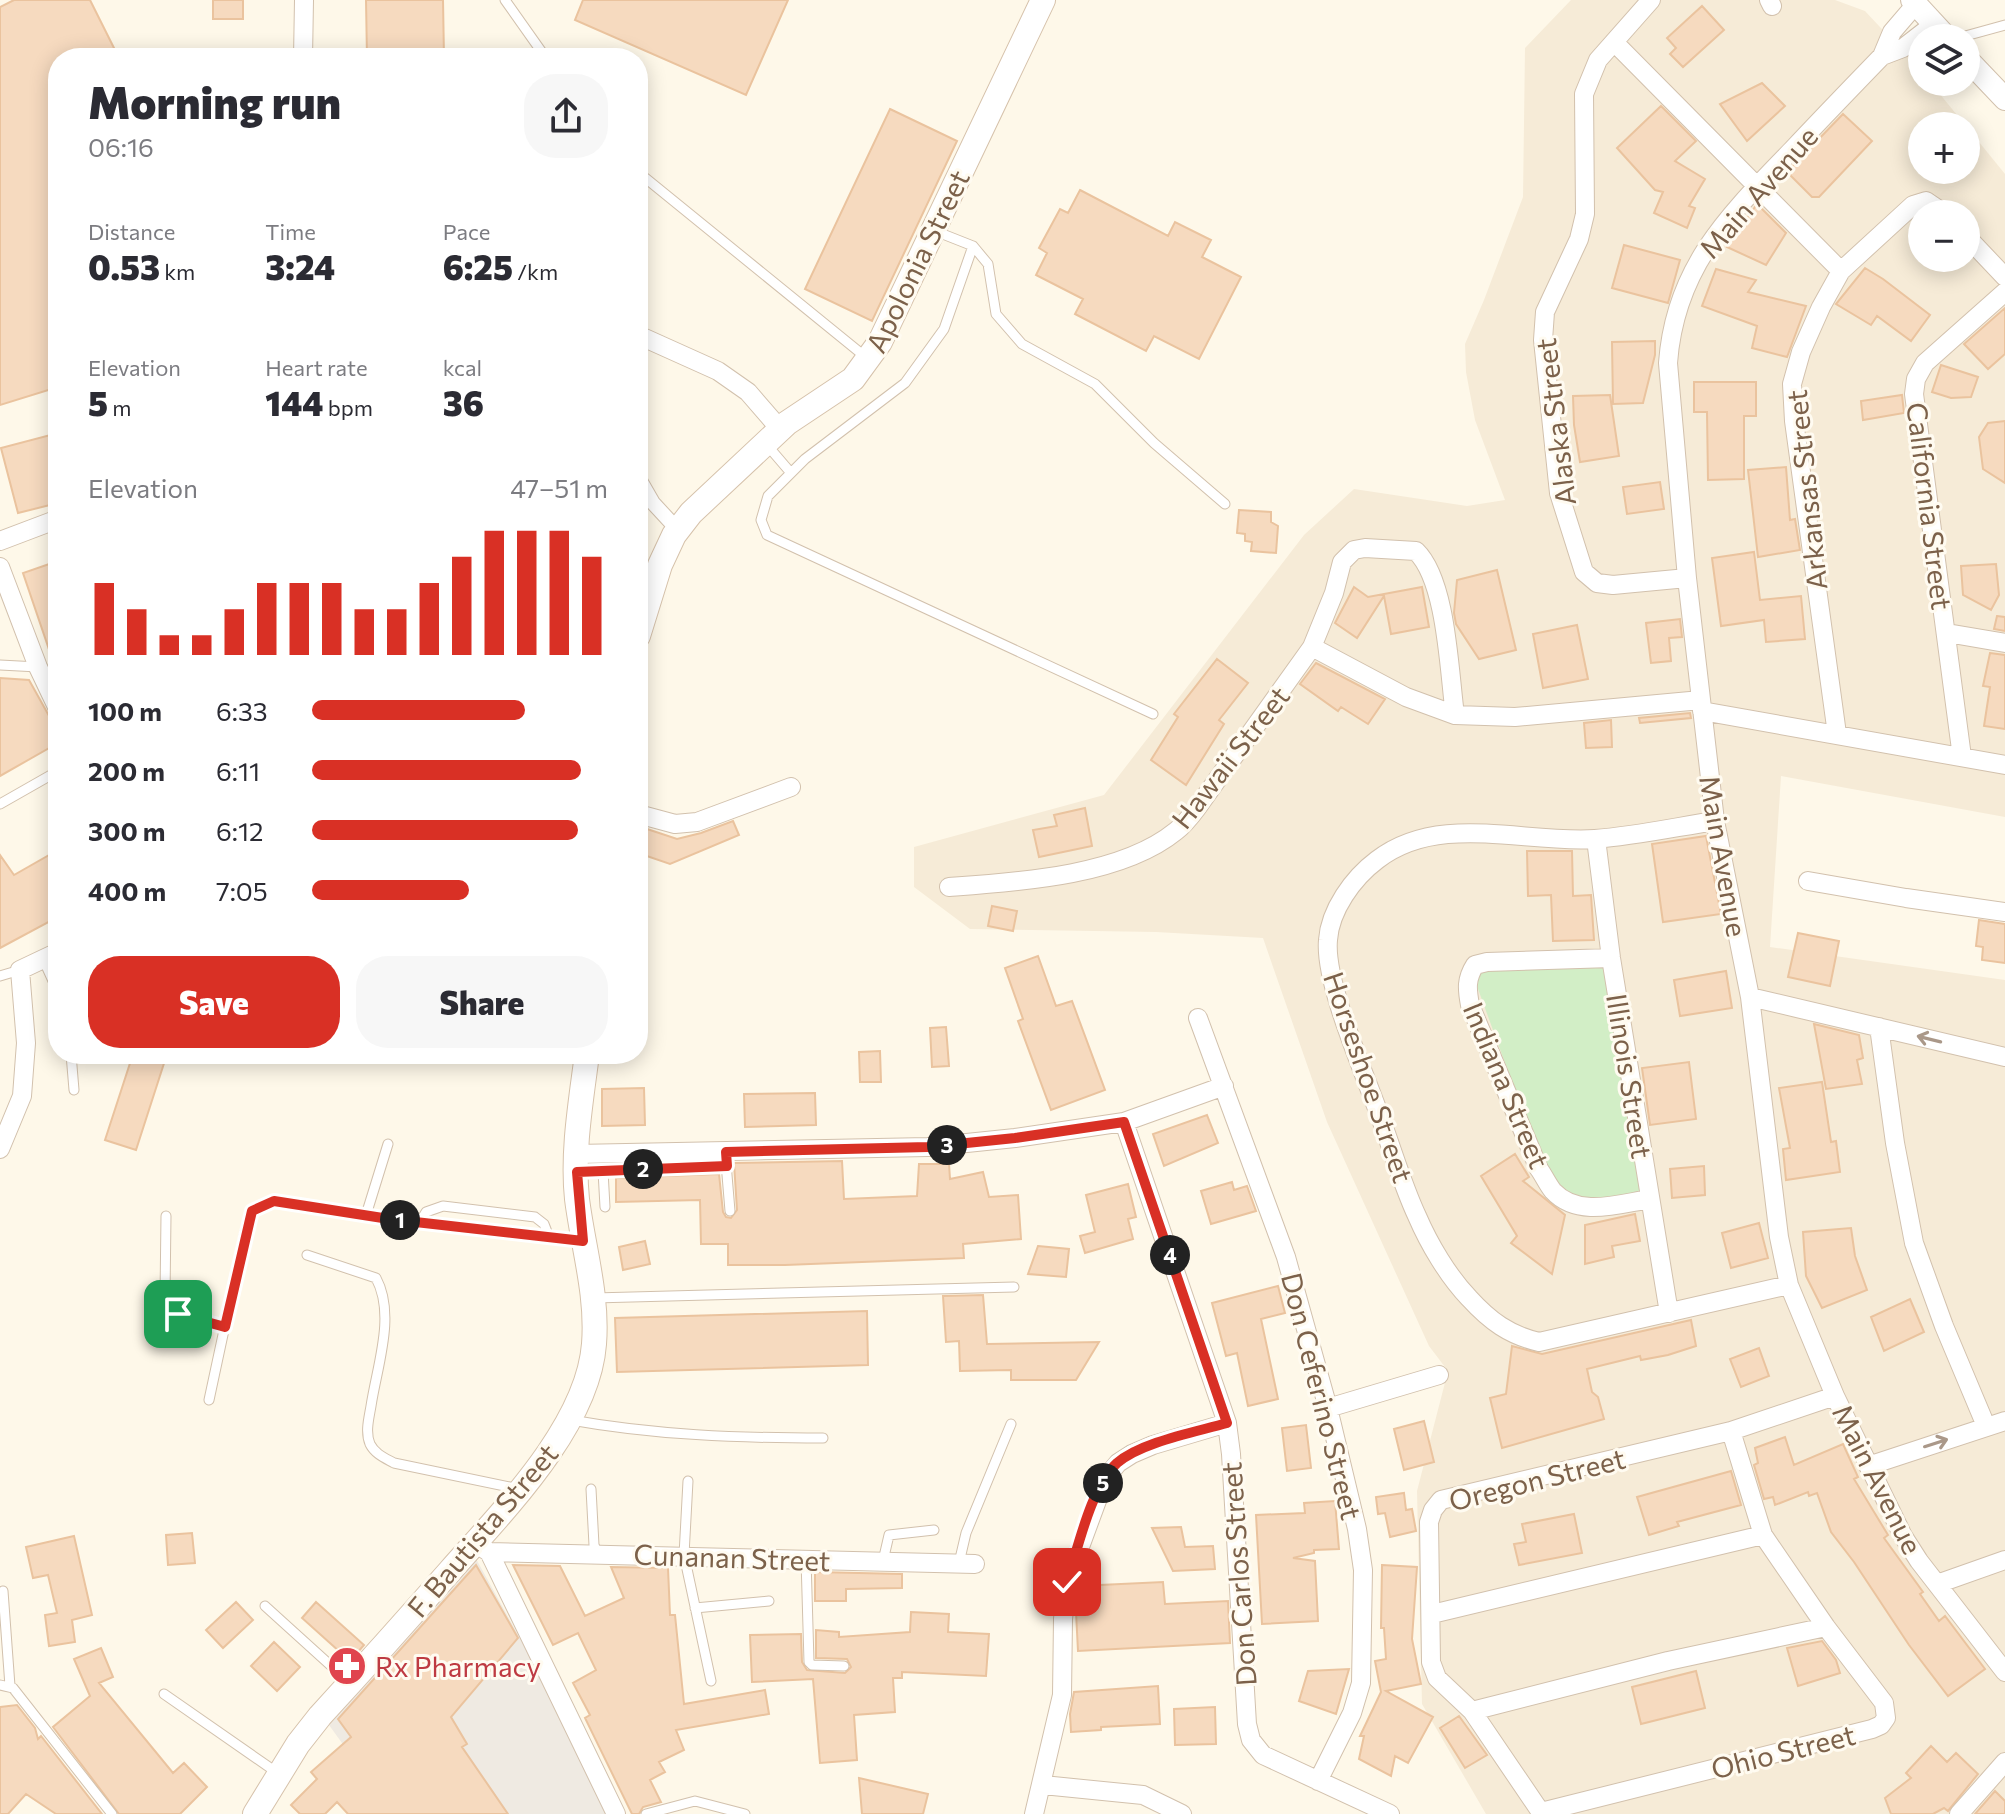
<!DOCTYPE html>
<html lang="en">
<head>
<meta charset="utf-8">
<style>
  body { margin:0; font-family:Commissioner,sans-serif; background:#f7f7f7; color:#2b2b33; height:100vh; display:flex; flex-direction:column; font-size:30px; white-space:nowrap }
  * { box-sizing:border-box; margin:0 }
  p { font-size:26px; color:#7c7c81 }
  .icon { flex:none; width:44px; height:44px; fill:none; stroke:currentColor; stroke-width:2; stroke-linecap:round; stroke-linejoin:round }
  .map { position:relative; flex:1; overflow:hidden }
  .sheet { position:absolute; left:48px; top:48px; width:600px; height:1016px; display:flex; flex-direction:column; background:#fff; border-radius:32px; box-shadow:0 4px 20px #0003 }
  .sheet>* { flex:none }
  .fabs { position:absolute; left:1908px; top:24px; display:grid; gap:16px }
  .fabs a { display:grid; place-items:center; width:72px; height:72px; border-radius:50%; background:#fff; box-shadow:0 4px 20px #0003; font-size:40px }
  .pin { position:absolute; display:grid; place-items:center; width:68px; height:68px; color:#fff; margin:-34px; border-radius:16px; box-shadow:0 4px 12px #0006 }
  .km { position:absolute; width:40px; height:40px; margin:-20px; border-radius:50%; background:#222; color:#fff; font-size:22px; line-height:40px; text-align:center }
  .round { display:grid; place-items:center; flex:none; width:84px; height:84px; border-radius:32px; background:#f7f7f7 }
  .head { display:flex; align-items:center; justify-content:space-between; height:136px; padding:0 40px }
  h1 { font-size:44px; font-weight:800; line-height:60px }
  .stats { display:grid; grid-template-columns:repeat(3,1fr); gap:12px; height:136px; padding:8px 40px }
  .stats div { display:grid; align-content:center }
  .stats b { font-size:34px; font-weight:800 }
  .stats small { font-size:22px; font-weight:400 }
  .stats p { font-size:22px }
  .chart { height:224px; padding:16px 40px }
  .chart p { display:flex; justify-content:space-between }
  .chart svg { width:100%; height:144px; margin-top:8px; stroke:#d93025; stroke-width:6 }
  .action { display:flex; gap:16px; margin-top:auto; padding:16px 40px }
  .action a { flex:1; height:92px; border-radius:32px; background:#d93025; color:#fff; font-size:32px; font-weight:800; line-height:92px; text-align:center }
  .action a+a { background:#f7f7f7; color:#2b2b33 }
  ul { padding:0 40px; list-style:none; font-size:26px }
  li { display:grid; grid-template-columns:128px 96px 1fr; align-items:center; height:60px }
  li i { height:20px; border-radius:10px; background:#d93025 }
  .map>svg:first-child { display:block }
  .residential { fill:#f6ebd7; fill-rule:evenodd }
  .industrial { fill:#efeae2 }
  .green { fill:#d2eec6 }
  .building { fill:#f6dabf; stroke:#eac39e; stroke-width:2 }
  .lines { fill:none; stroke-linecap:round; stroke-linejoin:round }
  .service-casing { stroke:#d2c1ad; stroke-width:11 }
  .pedestrian-casing { stroke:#d2c1ad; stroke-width:16 }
  .minor-casing { stroke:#d2c1ad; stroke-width:20 }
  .tertiary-casing { stroke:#d2c1ad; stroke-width:24 }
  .secondary-casing { stroke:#d6c2ab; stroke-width:26 }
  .service { stroke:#fff; stroke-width:9 }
  .pedestrian { stroke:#fff; stroke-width:14 }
  .minor { stroke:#fff; stroke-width:18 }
  .tertiary { stroke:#fff; stroke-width:22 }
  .secondary { stroke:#fff; stroke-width:24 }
  .oneway { stroke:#aa9889 }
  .route-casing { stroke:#fff; stroke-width:16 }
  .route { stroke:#d93025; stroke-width:10 }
  .labels { text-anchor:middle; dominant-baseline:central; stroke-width:6; stroke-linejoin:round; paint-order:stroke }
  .street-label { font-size:28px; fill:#7c614a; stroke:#fffbf1 }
  .health-label { font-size:28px; fill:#be3a42; stroke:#fffbf1; text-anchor:start }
</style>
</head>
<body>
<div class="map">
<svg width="2005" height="1814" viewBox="0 0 2005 1814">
  <rect width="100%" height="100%" fill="#fef8e9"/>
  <path class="residential" d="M1571 0H1835L1865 11 1922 72V82H1930L1966 126H1922V170H1966V126L2005 174V817L1781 776 1770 947 2005 980V1814H1486L1422 1704 1417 1491 1448 1371 1429 1346 1327 1122 1263 938 1156 932 970 929 914 887V847L1104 795 1304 535 1354 489 1467 506 1505 500 1475 420 1466 372 1465 344 1484 300 1523 197 1525 48ZM1922 214H1966V258H1922Z"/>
  <path class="industrial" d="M475 1557 557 1705 608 1814H393L329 1725Z"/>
  <path class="green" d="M1608 962 1645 1196 1596 1204 1570 1198 1543 1167 1474 978 1478 967Z"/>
  <path class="building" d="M14 0H90L119 58H58V387L0 405V7Z
    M213 0H243V19H213Z
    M366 0H443L444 58H367Z
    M583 0H788L746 95 575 20Z
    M1702 6 1724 30 1683 67 1670 54 1676 48 1667 38Z
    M1762 83 1785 106 1747 141 1720 104Z
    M1661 106 1696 141 1675 161 1705 179 1689 206 1695 208 1687 228 1654 213 1663 192 1655 190 1617 148Z
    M890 109 957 141 872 321 805 289Z
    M1843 114 1872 141 1819 197H1812L1787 172Z
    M1080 190 1168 236 1175 222 1211 240 1202 257 1241 277 1199 359 1154 336 1146 351 1075 314 1083 299 1036 275 1047 253 1039 248 1060 209 1068 213Z
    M1757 204 1786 233 1766 265 1727 247Z
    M1624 245 1680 260 1668 303 1612 288Z
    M1865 268 1883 279 1930 315 1911 341 1877 316 1871 325 1836 304Z
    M1716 269 1756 280 1748 292 1806 306 1787 357 1752 348 1757 326 1702 306Z
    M2005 308V354L1988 369 1964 344Z
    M1655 341V355L1643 403 1613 404 1612 342Z
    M1941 365 1978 377 1971 397 1951 398 1932 392Z
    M1694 382H1756V416H1744V479L1708 480 1707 412H1694Z
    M1610 395 1619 456 1580 462 1574 425 1573 396Z
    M1902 395 1904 413 1863 420 1861 401Z
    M2005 421V483L1983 469 1979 437 1988 423Z
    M58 433V503L18 513 1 448Z
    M1786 467 1790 520 1795 519 1800 550 1758 557 1748 470Z
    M1660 482 1664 509 1627 514 1623 487Z
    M1239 510 1271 512V522L1278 526 1276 553 1251 551 1252 542 1245 541V534L1237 533Z
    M1754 552 1760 600 1801 596 1805 639 1766 642 1764 620 1721 626 1712 558Z
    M58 561V667H55L23 573Z
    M1996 564 1999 595 1991 610 1963 595 1961 566Z
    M1497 570 1516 650 1479 659 1456 624 1454 613 1457 580Z
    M1354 587 1368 597 1422 587 1429 627 1391 634 1384 596 1357 638 1335 623Z
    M1997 616 2005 617V631L1994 629Z
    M1680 619 1682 637 1669 638 1671 661 1651 663 1646 623Z
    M1577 625 1588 679 1543 688 1533 634Z
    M1990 653 2005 655V729L1984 726 1990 687 1983 686Z
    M1217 659 1248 683 1219 720 1224 724 1186 785 1151 760 1178 717 1174 714Z
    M1316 663 1385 699 1368 724 1341 707 1338 711 1300 684Z
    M0 678 29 680 58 732V743L0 776Z
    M1690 713 1691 718 1640 723 1639 718Z
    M1611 720 1612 747 1586 748 1584 723Z
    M1085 808 1092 846 1039 857 1033 830 1057 826 1054 815Z
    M733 821 739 835 670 864 638 853V826L677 839 701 833Z
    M1706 836 1721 914 1663 922 1652 844Z
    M58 850V917L0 948V855L14 875Z
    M1527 851H1572L1573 896 1591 895 1594 940 1553 941 1551 895 1528 896Z
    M992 906 1017 911 1013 931 988 926Z
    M1979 920 2005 924V963L1982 960 1983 947 1976 946Z
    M1798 933 1839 941 1830 986 1788 977Z
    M1038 956 1056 1006 1072 1001 1105 1090 1051 1110 1018 1021 1023 1019 1005 968Z
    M1726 971 1732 1008 1680 1016 1674 980Z
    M1814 1024 1859 1035 1863 1058 1857 1060 1862 1084 1826 1089Z
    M946 1027 949 1066 932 1067 930 1028Z
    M880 1051 881 1082H860L859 1052Z
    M133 1054H167L136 1150 105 1140Z
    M1689 1062 1696 1119 1650 1125 1642 1068Z
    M1822 1082 1831 1142 1836 1141 1840 1172 1786 1180 1783 1149 1790 1148 1779 1088Z
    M644 1088 645 1125 602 1126V1089Z
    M815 1093 816 1125 745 1127 744 1094Z
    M1207 1115 1218 1143 1164 1166 1153 1134Z
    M1515 1154 1529 1177 1523 1181 1565 1215 1552 1274 1511 1243 1517 1236 1481 1176Z
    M842 1161 844 1199 917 1196 919 1164H949L950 1179 983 1172 989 1197 1018 1195 1021 1239 963 1244 964 1258 785 1265H728V1244H701L700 1200 616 1202V1178L719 1174 723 1212 726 1217 731 1218 737 1210 734 1163Z
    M1704 1166 1705 1195 1672 1198 1670 1169Z
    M1232 1182 1234 1190 1247 1186 1256 1211 1211 1224 1201 1191Z
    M1128 1184 1136 1217 1128 1219 1133 1239 1085 1253 1080 1236 1095 1232 1086 1195Z
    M1635 1214 1640 1241 1612 1246 1614 1257 1585 1264V1225Z
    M1759 1223 1768 1258 1731 1268 1722 1233Z
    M1851 1228 1855 1256 1867 1290 1822 1308 1806 1276 1803 1232Z
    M645 1241 650 1264 623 1270 619 1247Z
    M1038 1246 1069 1249 1066 1277 1028 1274Z
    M1278 1286 1285 1313 1261 1319 1278 1399 1248 1406 1237 1353 1226 1356 1212 1303Z
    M983 1295 987 1344 1099 1342 1076 1380H1011V1370L960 1371 959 1341 946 1342 943 1296Z
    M1910 1299 1924 1332 1884 1351 1871 1317Z
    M867 1311 868 1365 617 1372 615 1318Z
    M1691 1320 1696 1346 1668 1355 1641 1360 1640 1356 1587 1369 1592 1392 1598 1397 1604 1419 1502 1448 1490 1398 1506 1394 1512 1346 1542 1354Z
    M1759 1348 1769 1376 1741 1387 1730 1359Z
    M1424 1421 1434 1462 1404 1470 1394 1429Z
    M1306 1425 1311 1468 1287 1471 1282 1428Z
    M1785 1437 1794 1465 1843 1444 1858 1477 1854 1479 1888 1535 1884 1538 1923 1592 1920 1594 1939 1621 1945 1616 1985 1669 1948 1696 1909 1645 1854 1562 1831 1532 1817 1493 1809 1496 1808 1492 1775 1505 1773 1497 1764 1499 1754 1465 1758 1463 1755 1448Z
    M1731 1471 1741 1505 1677 1522 1679 1526 1649 1535 1637 1497Z
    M1404 1493 1406 1510 1412 1509 1416 1531 1390 1537 1385 1513 1378 1514 1376 1497Z
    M1335 1501 1339 1549 1314 1550V1553L1293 1558 1315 1561 1318 1621 1262 1624 1256 1515 1305 1513 1304 1503Z
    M1574 1514 1582 1553 1519 1565 1514 1544 1526 1542 1522 1524Z
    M1181 1527 1185 1547 1213 1546 1215 1569 1173 1571 1152 1528Z
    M192 1533 195 1563 168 1565 166 1535Z
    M74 1536 92 1615 72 1620 75 1642 49 1646 45 1615 57 1613 48 1575 33 1578 26 1547Z
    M476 1565 518 1638 451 1717 467 1744 462 1747 508 1814H348L337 1802 325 1814H300L291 1805 317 1779 311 1772 351 1737 338 1719Z
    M513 1565 560 1566 585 1616 624 1598 611 1567 668 1568 670 1615H675L684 1704 765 1690 769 1714 676 1730 684 1750 659 1762 665 1772 650 1780 661 1802 643 1807 639 1814H632L585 1718 590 1715 573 1683 596 1670 578 1633 553 1645Z
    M1382 1565 1417 1567 1412 1639 1421 1684 1386 1691 1433 1717 1408 1763 1395 1756 1391 1776 1359 1759 1364 1736H1360L1381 1692 1375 1661 1386 1659 1384 1628H1381Z
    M815 1572 902 1574V1588L846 1589V1601H815Z
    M1163 1582 1165 1604 1228 1601 1230 1643 1078 1651 1076 1612 1079 1586Z
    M236 1602 253 1620 223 1648 206 1630Z
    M316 1602 364 1645 350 1661 302 1618Z
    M911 1612 949 1614 948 1632 989 1634 986 1676 902 1672V1678H893L895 1712 854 1715 857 1760 820 1763 813 1679 752 1682 750 1635 801 1634 802 1662 807 1670 845 1673 851 1667 847 1659 816 1658V1630L839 1632V1637L910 1632Z
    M1822 1641 1836 1660 1840 1673 1798 1686 1787 1648Z
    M274 1642 300 1667 277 1691 251 1666Z
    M101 1648 113 1677 99 1683 173 1773 184 1763 207 1787 180 1814H119L53 1727 90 1696 74 1659Z
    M1349 1669 1336 1714 1299 1701 1308 1671Z
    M1696 1671 1705 1708 1641 1724 1632 1687Z
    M1158 1686 1160 1724 1101 1727V1730L1071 1732 1070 1714 1074 1692Z
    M17 1705 35 1728 38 1739 41 1736 102 1814H56L26 1794 8 1814H0V1707Z
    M1215 1707 1216 1744 1175 1745 1174 1709Z
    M1459 1716 1487 1755 1465 1768 1440 1728Z
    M1931 1746 1947 1762 1956 1753 1978 1774 1948 1811 1944 1808 1933 1814H1891L1885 1798 1911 1778 1906 1773Z
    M859 1778 928 1794 923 1814H862Z
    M1995 1791 2005 1801V1814H1975Z"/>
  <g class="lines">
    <defs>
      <path id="service" d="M505 0 546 58
        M1958 38 2005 25
        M638 172 868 359
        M935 231 973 246 988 264 996 314 1022 344 1095 384 1154 443 1225 504
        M973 246 944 329 905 383 805 459 768 496 761 520 767 535 1153 714
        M767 445 791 473
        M0 665 38 667
        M0 804 58 771
        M43 959 58 992
        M0 976 20 970
        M71 1054 74 1090
        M388 1144 366 1215 580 1240
        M726 1163 730 1211
        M603 1171 605 1207
        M577 1172 727 1166
        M166 1216 165 1296 178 1314 225 1327
        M420 1222 426 1212 443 1206 535 1217 544 1224 549 1237
        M307 1255 376 1278C396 1315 377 1366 371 1406 369 1418 365 1432 370 1444 375 1454 385 1458 394 1463L519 1489
        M594 1298 1014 1287
        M209 1400 245 1232 252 1211 274 1201 366 1215
        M571 1420C654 1435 738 1438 823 1438
        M688 1481 684 1555 711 1681
        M591 1489 594 1545 597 1552
        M806 1559 809 1662 812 1665 844 1666
        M883 1561 889 1535 934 1530
        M959 1563 966 1533 1011 1424
        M3 1591 10 1686
        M265 1606 350 1683
        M695 1608 769 1601
        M0 1685 13 1688 112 1814
        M164 1694 279 1774
        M646 1814 695 1801 745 1814"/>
      <path id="pedestrian" d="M638 477 653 503 678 530"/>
      <path id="minor" d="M1651 0 1598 60 1584 94 1585 214 1579 239 1545 312 1543 340 1559 493 1584 572 1597 583 1613 585 1687 578
        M1769 0 1772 6
        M1934 24 1903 48 1882 56C1852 87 1822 118 1792 150 1729 215 1675 267 1668 363L1687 578 1715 821 1750 997 1779 1237 1789 1285 1835 1396 1903 1536 1919 1561 2005 1672
        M1614 42 1841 271
        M1882 56 1892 32 1916 4
        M303 58 304 0
        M1966 236 2005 277
        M638 335 718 371 748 392 780 429
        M0 541 58 519
        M0 567 38 667 58 709
        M1947 633 2005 643
        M1312 647 1406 697 1455 715 1515 717 1701 700
        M1702 711 2005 765
        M1837 734 1794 421 1792 384 1801 352 1821 307 1841 271 1913 205 1926 201 1945 214
        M1962 757 1914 394 1916 379 1925 363 2005 292
        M638 814 675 824 697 822 791 787
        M1715 821C1676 827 1635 836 1595 839 1524 844 1439 812 1377 860 1353 878 1330 910 1328 940 1324 982 1364 1072 1379 1114 1392 1148 1402 1184 1417 1216 1429 1244 1448 1276 1469 1298 1490 1321 1509 1335 1539 1342L1789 1285
        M1596 839 1611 958 1669 1313
        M1808 881 1906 898 2005 912
        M949 887C1018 882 1121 876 1176 831 1184 825 1191 816 1197 808L1312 647 1334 593 1342 562 1354 550 1365 548 1416 551C1447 581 1449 672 1455 715
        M1611 958 1487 962 1475 965C1466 979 1467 989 1470 1005L1539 1169C1544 1176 1548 1185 1553 1191 1578 1218 1618 1204 1650 1199
        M1750 997 2005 1057
        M1198 1018 1286 1257 1328 1408 1357 1529 1363 1570 1361 1683 1352 1713 1318 1781
        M1879 1027 1895 1143 1914 1243 1944 1326 1986 1426
        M1124 1122 1227 1423 1231 1454 1247 1724 1251 1740 1263 1755 1390 1814
        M0 1149 22 1096 26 1043 20 970 58 952
        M576 1154 928 1147 1015 1138 1124 1122 1224 1086
        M1328 1408 1439 1375
        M1868 1466 2005 1421
        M481 1547 489 1552 616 1814
        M489 1552 975 1564
        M1937 1584 2005 1560
        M1432 1614 1763 1535
        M1472 1711 1668 1661 1826 1627
        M1043 1785 1143 1795 1182 1814
        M1541 1812 1872 1729 1881 1725 1886 1718 1884 1703 1826 1627 1763 1535 1731 1431
        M1034 1814 1062 1695 1063 1619 1067 1582 1105 1479 1118 1463 1132 1454 1153 1445 1227 1423
        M1542 1814 1472 1711 1437 1678 1431 1662 1429 1522 1433 1510 1441 1500 1731 1431 1835 1396
        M1959 1814 2005 1762"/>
      <path id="tertiary" d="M1912 0 1947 38
        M1966 58 2005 99"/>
      <path id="secondary" d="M638 636 660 565 674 535 691 513 787 423 853 379 880 342 1043 0
        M255 1814 298 1744 320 1716C364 1668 407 1620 450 1571 502 1512 588 1426 594 1344 598 1295 583 1247 577 1199 572 1152 581 1101 587 1054"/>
    </defs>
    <use href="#service" class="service-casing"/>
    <use href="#pedestrian" class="pedestrian-casing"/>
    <use href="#minor" class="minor-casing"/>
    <use href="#tertiary" class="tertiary-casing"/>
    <use href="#secondary" class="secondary-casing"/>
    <use href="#service" class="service"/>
    <use href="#pedestrian" class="pedestrian"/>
    <use href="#minor" class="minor"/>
    <use href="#tertiary" class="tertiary"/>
    <use href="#secondary" class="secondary"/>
  </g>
  <defs><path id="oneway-shaft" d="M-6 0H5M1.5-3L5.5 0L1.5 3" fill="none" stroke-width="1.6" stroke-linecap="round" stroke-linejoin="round" transform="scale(2)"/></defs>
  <g class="oneway">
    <use href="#oneway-shaft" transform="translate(1929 1039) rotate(-166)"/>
    <use href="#oneway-shaft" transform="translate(1936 1443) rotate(-18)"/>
  </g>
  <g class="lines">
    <defs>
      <path id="route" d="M178 1314 225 1327 252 1211 274 1201 389 1219 583 1241 577 1172 727 1166 726 1152 928 1147 1015 1138 1124 1122 1227 1423C1196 1432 1141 1442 1117 1463 1091 1487 1078 1548 1067 1582"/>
    </defs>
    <use href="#route" class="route-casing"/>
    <use href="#route" class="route"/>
  </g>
  <defs>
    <symbol id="pharmacy-disc" viewBox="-11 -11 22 22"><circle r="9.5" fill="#e0444e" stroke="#fffbf1"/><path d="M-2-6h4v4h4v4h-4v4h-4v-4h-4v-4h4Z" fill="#fff"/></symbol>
  </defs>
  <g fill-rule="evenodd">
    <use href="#pharmacy-disc" x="325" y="1644" width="44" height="44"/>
  </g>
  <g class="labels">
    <g class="street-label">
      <text transform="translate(1758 192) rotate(-49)">Main Avenue</text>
      <text transform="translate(917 261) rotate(-64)">Apolonia Street</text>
      <text transform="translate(1555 422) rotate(-97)">Alaska Street</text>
      <text transform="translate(1806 490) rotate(-96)">Arkansas Street</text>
      <text transform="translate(1930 506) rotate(83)">California Street</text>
      <text transform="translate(1230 757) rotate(-52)">Hawaii Street</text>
      <text transform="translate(1724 856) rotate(80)">Main Avenue</text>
      <text transform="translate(1630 1076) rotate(81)">Illinois Street</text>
      <text transform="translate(1369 1077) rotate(71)">Horseshoe Street</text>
      <text transform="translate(1507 1085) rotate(67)">Indiana Street</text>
      <text transform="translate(1322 1396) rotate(76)">Don Ceferino Street</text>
      <text transform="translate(1537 1479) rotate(-14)">Oregon Street</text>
      <text transform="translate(1878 1479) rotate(63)">Main Avenue</text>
      <text transform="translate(482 1530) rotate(-50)">F. Bautista Street</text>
      <text transform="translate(732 1557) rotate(2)">Cunanan Street</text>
      <text transform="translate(1238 1574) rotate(-94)">Don Carlos Street</text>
      <text transform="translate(1783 1751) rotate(-14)">Ohio Street</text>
    </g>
    <g class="health-label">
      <text x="375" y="1666">Rx Pharmacy</text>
    </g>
  </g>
</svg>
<div class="fabs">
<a><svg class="icon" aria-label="layers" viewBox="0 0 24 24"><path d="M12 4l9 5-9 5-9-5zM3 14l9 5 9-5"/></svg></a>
<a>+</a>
<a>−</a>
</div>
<div class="pin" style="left:178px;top:1314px;background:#1e9e55"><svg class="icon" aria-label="arrive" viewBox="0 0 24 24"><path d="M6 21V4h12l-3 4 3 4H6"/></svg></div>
<div class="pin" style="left:1067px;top:1582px;background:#d93025"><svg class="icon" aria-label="check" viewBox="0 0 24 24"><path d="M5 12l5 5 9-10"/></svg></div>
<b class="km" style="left:400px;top:1220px">1</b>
<b class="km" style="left:643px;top:1169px">2</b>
<b class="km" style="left:947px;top:1145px">3</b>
<b class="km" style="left:1170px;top:1255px">4</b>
<b class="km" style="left:1103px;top:1483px">5</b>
<section class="sheet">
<div class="head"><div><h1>Morning run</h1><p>06:16</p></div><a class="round"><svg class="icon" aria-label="share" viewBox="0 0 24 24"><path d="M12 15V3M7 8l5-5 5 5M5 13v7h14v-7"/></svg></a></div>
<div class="stats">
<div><p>Distance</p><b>0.53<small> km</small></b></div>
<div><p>Time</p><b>3:24</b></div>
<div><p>Pace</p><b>6:25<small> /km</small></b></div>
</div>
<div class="stats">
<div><p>Elevation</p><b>5<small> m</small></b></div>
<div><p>Heart rate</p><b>144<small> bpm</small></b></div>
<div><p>kcal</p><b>36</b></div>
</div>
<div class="chart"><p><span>Elevation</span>47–51 m</p>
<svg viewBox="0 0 160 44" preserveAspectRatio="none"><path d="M5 44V22M15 44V30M25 44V38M35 44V38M45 44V30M55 44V22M65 44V22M75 44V22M85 44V30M95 44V30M105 44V22M115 44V14M125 44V6M135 44V6M145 44V6M155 44V14"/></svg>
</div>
<ul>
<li><b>100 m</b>6:33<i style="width:72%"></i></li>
<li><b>200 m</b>6:11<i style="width:91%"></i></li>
<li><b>300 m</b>6:12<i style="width:90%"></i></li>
<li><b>400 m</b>7:05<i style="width:53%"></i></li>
</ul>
<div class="action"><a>Save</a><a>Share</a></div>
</section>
</div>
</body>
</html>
